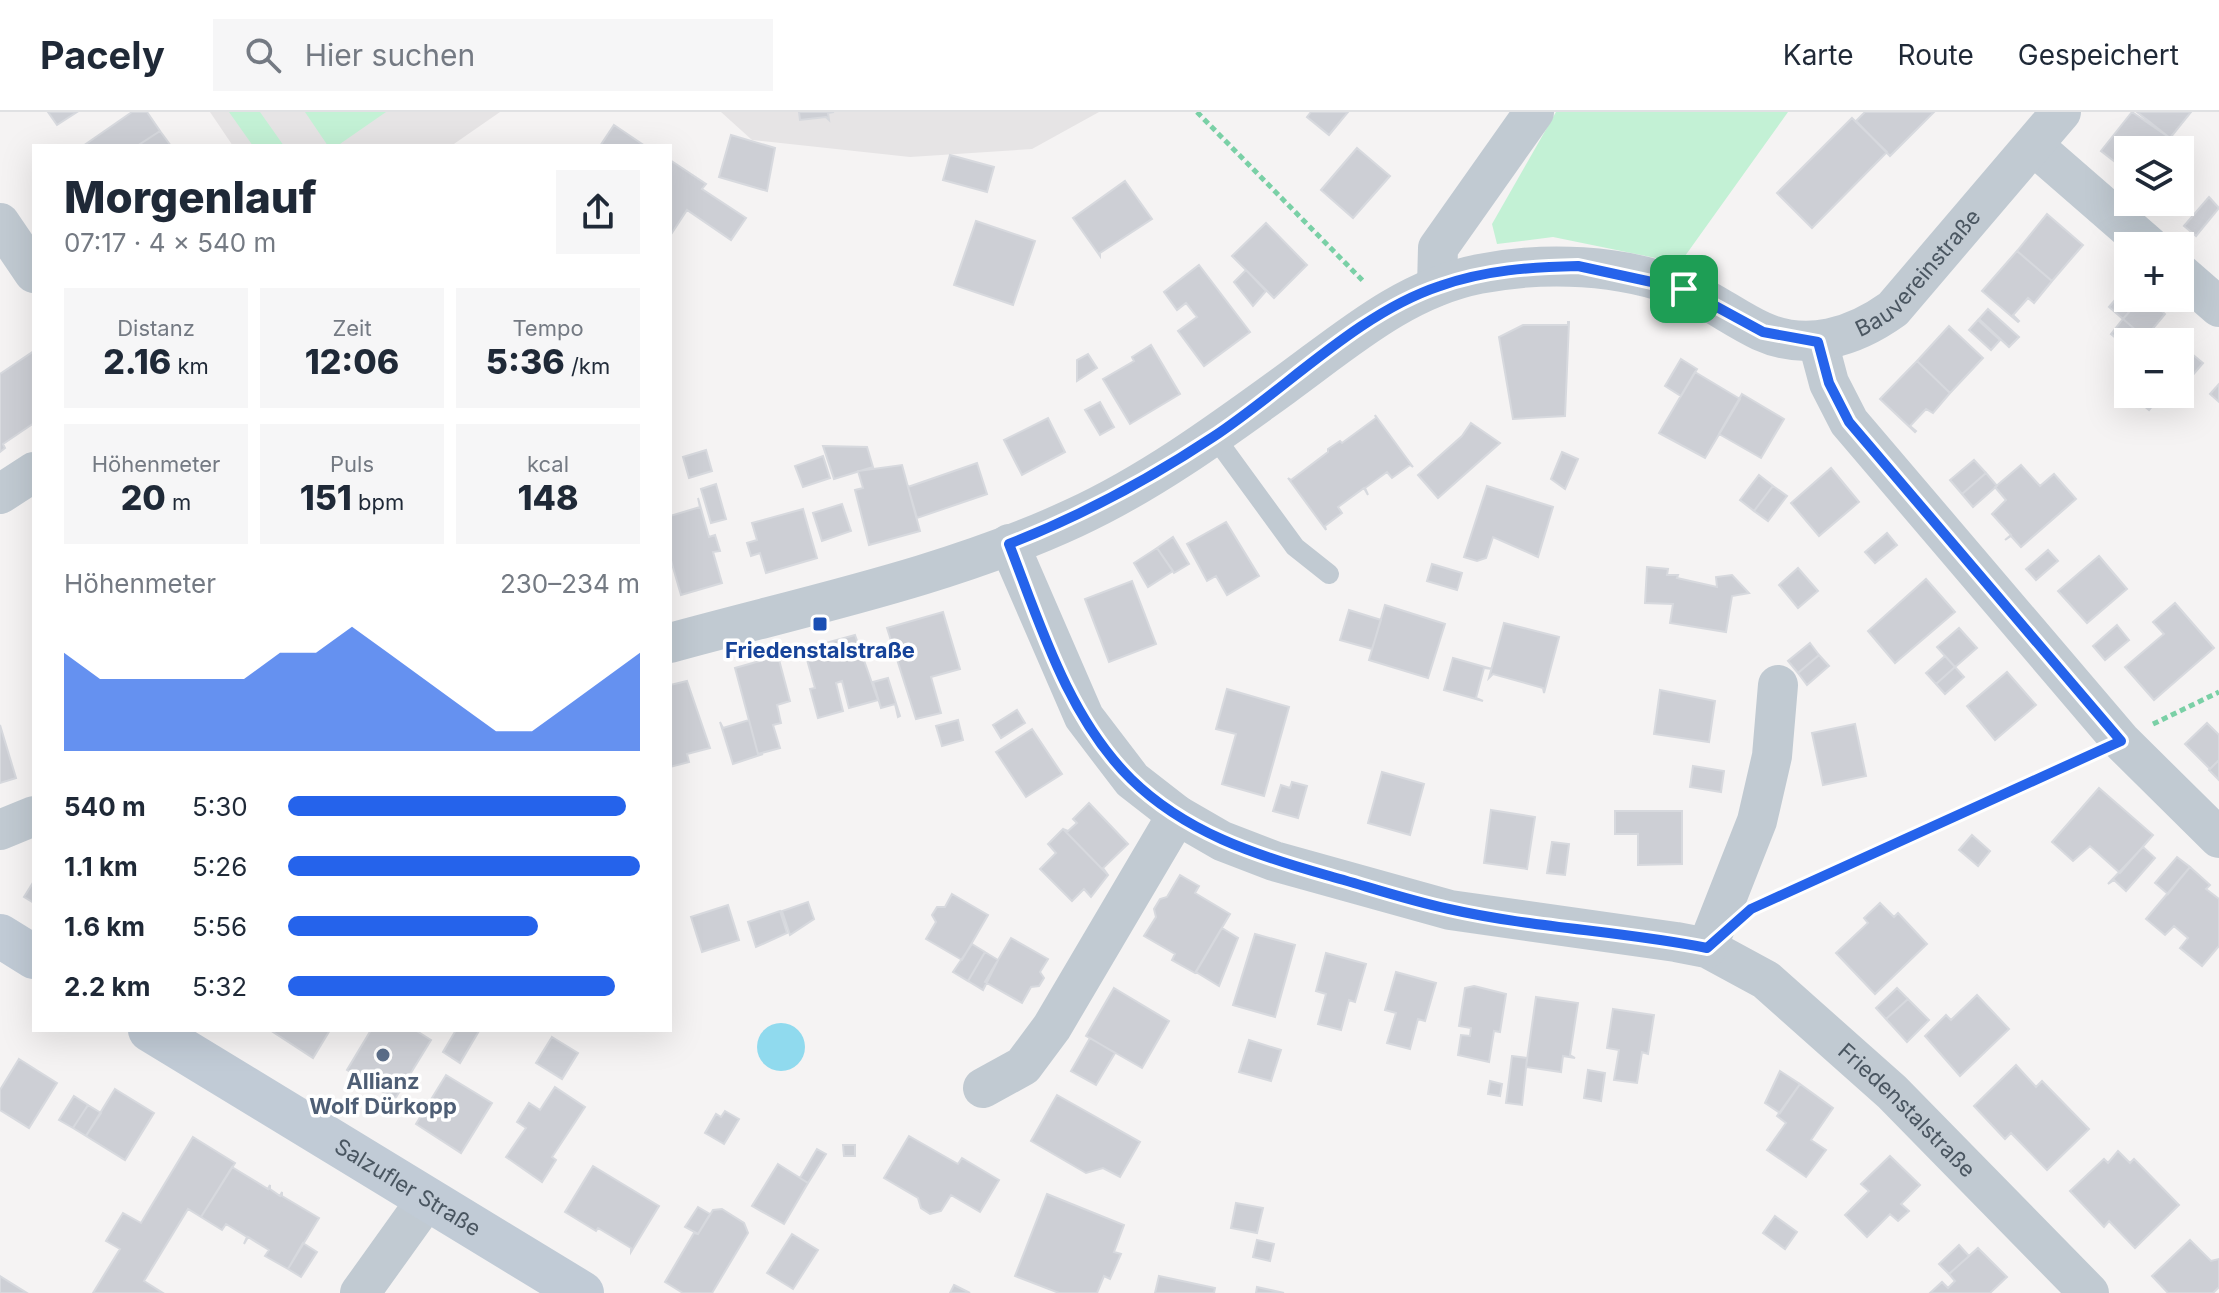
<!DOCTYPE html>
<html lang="de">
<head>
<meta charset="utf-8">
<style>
  body { margin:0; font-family:Inter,sans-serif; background:#f6f6f7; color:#1f2937; height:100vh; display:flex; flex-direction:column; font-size:30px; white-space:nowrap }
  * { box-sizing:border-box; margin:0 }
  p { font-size:26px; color:#747a83 }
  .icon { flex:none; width:44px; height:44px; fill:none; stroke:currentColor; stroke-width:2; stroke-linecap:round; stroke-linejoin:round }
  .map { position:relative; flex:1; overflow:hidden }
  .details { position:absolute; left:32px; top:32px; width:640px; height:888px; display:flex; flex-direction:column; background:#fff; border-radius:0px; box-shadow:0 8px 32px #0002 }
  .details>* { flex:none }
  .fabs { position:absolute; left:2114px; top:24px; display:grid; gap:16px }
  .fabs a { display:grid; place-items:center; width:80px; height:80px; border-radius:0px; background:#fff; box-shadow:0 8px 32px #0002; font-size:40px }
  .pin { position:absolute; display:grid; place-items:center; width:68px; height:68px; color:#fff; margin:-34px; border-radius:16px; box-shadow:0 4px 12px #0006 }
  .round { display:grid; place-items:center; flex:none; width:84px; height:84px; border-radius:0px; background:#f6f6f7 }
  .headline { display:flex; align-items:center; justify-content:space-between; height:136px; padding:0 32px }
  h1 { font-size:44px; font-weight:800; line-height:60px }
  .metrics { display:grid; grid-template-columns:repeat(3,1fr); gap:12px; height:136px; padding:8px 32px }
  .metrics div { display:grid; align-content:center; border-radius:0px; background:#f6f6f7; text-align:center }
  .metrics b { font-size:34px; font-weight:800 }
  .metrics small { font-size:22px; font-weight:400 }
  .metrics p { font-size:22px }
  .chart { height:224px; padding:16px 32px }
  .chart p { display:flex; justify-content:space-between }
  .chart svg { width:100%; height:144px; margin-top:8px; fill:#2563eb; opacity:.7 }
  ul { padding:0 32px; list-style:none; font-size:26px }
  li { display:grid; grid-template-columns:128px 96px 1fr; align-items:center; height:60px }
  li i { height:20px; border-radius:10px; background:#2563eb }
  header { display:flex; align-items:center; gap:48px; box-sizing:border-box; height:112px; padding:0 40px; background:#fff; border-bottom:2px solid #e0e1e3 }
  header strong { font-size:38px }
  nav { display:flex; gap:44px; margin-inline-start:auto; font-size:28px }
  .search { width:560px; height:72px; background:#f6f6f7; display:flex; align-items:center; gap:20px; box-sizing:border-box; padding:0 28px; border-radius:0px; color:#747a83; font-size:30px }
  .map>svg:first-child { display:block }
  .education { fill:#e6e4e5 }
  .green { fill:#c3f1d5 }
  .water { fill:#90daee }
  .building { fill:#cdcfd5; stroke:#d7d9de; stroke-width:2 }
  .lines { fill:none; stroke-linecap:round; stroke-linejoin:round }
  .path { stroke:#7ad0a6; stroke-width:5; stroke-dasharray:6 4; stroke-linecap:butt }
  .service { stroke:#c1cad2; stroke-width:20 }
  .minor { stroke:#c1cad2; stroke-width:40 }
  .secondary { stroke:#c1cbd6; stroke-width:44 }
  .route-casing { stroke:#fff; stroke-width:16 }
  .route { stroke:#2563eb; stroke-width:10 }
  .transit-dot { fill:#1a4fb4; stroke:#fff; stroke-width:3 }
  .service-dot { fill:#5c6f8a; stroke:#fff; stroke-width:3 }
  .labels { text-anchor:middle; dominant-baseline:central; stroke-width:7; stroke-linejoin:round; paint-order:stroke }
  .street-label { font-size:22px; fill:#4a5661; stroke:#fff }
  .transit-label { font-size:22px; font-weight:bold; fill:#164399; stroke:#fff }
  .service-label { font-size:22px; font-weight:bold; fill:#4e5e75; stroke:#fff }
</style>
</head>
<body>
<header>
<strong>Pacely</strong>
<div class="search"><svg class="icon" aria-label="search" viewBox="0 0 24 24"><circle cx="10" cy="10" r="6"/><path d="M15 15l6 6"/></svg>Hier suchen</div>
<nav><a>Karte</a><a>Route</a><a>Gespeichert</a></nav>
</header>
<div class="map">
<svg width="2219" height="1181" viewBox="0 0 2219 1181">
  <rect width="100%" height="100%" fill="#f5f3f3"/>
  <path class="education" d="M210 0H500L451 34H233Z
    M721 0H1099L1032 37 910 45 752 28Z"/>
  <path class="green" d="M229 0H260L284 34H253Z
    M305 0H386L337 34H328Z
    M1556 0H1788L1680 151 1553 125 1497 132 1492 112Z"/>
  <path class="water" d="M757 935a24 24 0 1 1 48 0a24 24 0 1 1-48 0Z"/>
  <path class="building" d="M48 0H77L57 13Z
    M132 0H147L160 19 137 34H83Z
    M799 0H834L828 1 829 8 826 5 800 8Z
    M1311 0H1348L1329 23 1307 5Z
    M1865 0H1934L1890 44 1856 9Z
    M2132 0 2170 26 2161 38H2128V60L2101 39Z
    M2137 0H2191L2170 26Z
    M1852 6 1887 40 1812 116 1777 81Z
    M614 13 645 34H600Z
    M160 19 171 34H137Z
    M731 23 775 36 767 79 719 65Z
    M1357 36 1390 64 1353 106 1321 78Z
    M950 43 994 55 987 80 943 68Z
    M670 48 706 72 702 77 746 106 731 128 687 98 670 124Z
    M1125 69 1152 107 1100 141V144L1073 106Z
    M2209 85 2219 96 2196 124 2184 114Z
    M2047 102 2083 133 2052 169 2017 139Z
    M976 109 1035 129 1013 193 954 173Z
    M1266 111 1307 153 1274 186 1232 144Z
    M2017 139 2052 169 2034 191 2028 186 2013 203 2019 209 2018 210 1982 179Z
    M1199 153 1250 220 1204 254 1178 219 1197 205 1186 191 1177 198 1164 180Z
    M1246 158 1266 179 1253 194 1234 170Z
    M2128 173V186H2141L2123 207 2109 195Z
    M2141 186H2147L2165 202 2145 226 2123 207Z
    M1988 197 2019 225 2009 235 1979 207Z
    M2123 207 2145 226 2141 230H2128V236L2111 222Z
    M1978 208 2000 228 1991 238 1969 218Z
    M1568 210H1569L1565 304 1513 307 1499 225 1523 213H1568Z
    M1949 214 1983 246 1950 281 1917 249Z
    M2168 222 2178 230H2161Z
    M2180 232 2203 251 2180 278Z
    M1151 233 1180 282 1130 312 1103 267 1134 249 1132 245Z
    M34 239V311L3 332 5 336 0 340V262Z
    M1088 242 1097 256 1077 269V248Z
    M1681 247 1697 257 1681 284 1665 274Z
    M1917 249 1950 281 1933 301 1926 297 1910 314 1916 319 1915 320 1880 287Z
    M1695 260 1740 287 1705 346 1659 321Z
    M2219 272V290L2210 282Z
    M1742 282 1784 307 1761 346 1719 322Z
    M2130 282H2177L2171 289 2162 282 2149 298Z
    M1100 290 1114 315 1100 323 1085 298Z
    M1375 303 1413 355 1410 353 1392 366 1387 360 1365 376 1368 383 1364 376 1338 395 1342 401 1325 414 1326 418 1288 366 1291 368 1328 340V337L1340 329 1342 331 1376 306Z
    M1048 306 1065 340 1022 363 1004 328Z
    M1471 311 1500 331 1438 386 1418 363 1462 324Z
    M823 334 867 335 873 355 834 367Z
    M706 338 712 359 689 366 683 345Z
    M1562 340 1578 347 1565 377 1551 367Z
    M823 344 830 366 803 375 795 354Z
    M1974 348 1986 361 1962 382 1950 368Z
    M977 351 987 382 917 406 908 375Z
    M902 353 920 419 869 433 855 378 863 376 858 359Z
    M2021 353 2040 374 2054 362 2076 387 2021 435 2011 424 2005 428 2011 423 1992 402 2006 388 1995 375Z
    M1831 356 1859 390 1819 424 1791 391Z
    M1986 361 1997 374 1973 395 1962 382Z
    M1759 363 1773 374 1754 399 1740 388Z
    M716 372 726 407 711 411 701 377Z
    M1487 374 1553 395 1538 445 1493 425 1486 446 1477 449 1464 445Z
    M1773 374 1787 384 1768 409 1754 399Z
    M698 386 709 425 715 423 720 439 713 440 722 471 681 483 670 445V404L700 395Z
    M842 392 851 419 822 429 813 401Z
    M803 397 817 446 766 461 760 441 751 444 747 431 757 428 752 411Z
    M1226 410 1259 464 1227 483 1216 464 1207 469 1187 432Z
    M1887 421 1897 433 1875 451 1865 440Z
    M1173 425 1189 452 1174 461 1157 436Z
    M1157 436 1173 459 1148 475 1134 451Z
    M2048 438 2058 449 2036 468 2026 457Z
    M2099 444 2127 477 2087 511 2058 479Z
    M1432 452 1462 461 1457 478 1427 469Z
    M1647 455 1668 457 1667 463H1678L1677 466 1717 475 1716 465 1732 463 1749 481 1732 484 1726 520 1670 511 1673 492 1645 491Z
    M1798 456 1818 479 1798 496 1779 473Z
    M1926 467 1955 500 1895 551 1868 519Z
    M1132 469 1156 532 1109 550 1085 487Z
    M2175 491 2214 536 2154 588 2125 555 2164 522 2153 510Z
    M1385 493 1445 512 1428 566 1369 548Z
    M1349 498 1381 508 1372 537 1340 528Z
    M943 500 960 557 931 565 941 601 916 607 887 516Z
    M1504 511 1559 525 1544 581 1543 576 1493 562 1489 566Z
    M2117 513 2129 528 2105 548 2093 534Z
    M1959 516 1977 536 1955 555 1937 535Z
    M855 523 878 588 849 596 842 569 836 571 843 599 818 606 810 577 815 576 804 537Z
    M1810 531 1819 543 1798 561 1788 549Z
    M1819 543 1829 554 1807 573 1798 561Z
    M778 544 790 589 777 593 781 611 773 613 780 636 758 642 735 556Z
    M1945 544 1955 555 1936 572 1926 561Z
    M1453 546 1492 557 1484 556 1476 586 1483 589 1444 578Z
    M1955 555 1964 565 1945 582 1936 572Z
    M2007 560 2036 593 1995 628 1967 594Z
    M888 566 900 604 898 605 895 592 881 596 873 570Z
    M687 569 710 636 687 642 689 650 670 655V573Z
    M1227 577 1289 595 1264 684 1222 672 1236 622 1216 617Z
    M1660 578 1715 589 1709 630 1654 622Z
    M1017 598 1025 611 1001 626 993 613Z
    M749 608 758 642H763L733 652 720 610 723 616Z
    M958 608 963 628 942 634 936 614Z
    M2207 611 2219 623V648L2210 657 2185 632Z
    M1855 612 1866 664 1823 673 1812 621Z
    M0 613 16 666 0 671Z
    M1032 617 1062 662 1026 685 996 640Z
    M2219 648V668L2209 658Z
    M1693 654 1724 659 1721 680 1690 675Z
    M1382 660 1424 672 1410 723 1368 711Z
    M1292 670 1307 674 1298 706 1273 699 1281 673 1290 676Z
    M2099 676 2153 723 2120 761 2090 734 2073 749 2052 730Z
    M1089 691 1128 732 1103 756 1108 763 1063 717 1068 719 1077 711 1073 707Z
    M1491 698 1535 705 1527 757 1484 751Z
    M1615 699H1682V752L1638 753V722H1615Z
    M1063 717 1108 763 1091 785 1084 777 1072 789 1040 757 1056 741 1048 732Z
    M1972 723 1990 739 1978 754 1959 738Z
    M1552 730 1569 732 1565 763 1547 761Z
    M2143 735 2155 746 2126 779 2114 768 2108 772Z
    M2177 745 2190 755 2168 782 2155 771Z
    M2190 755 2210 773 2206 777 2219 787V834L2202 854 2180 836 2188 826 2174 814 2165 823 2146 807Z
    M1180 763 1199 774 1195 781 1230 802 1195 861 1172 848 1175 842 1144 824 1156 805 1154 797 1160 787 1167 785Z
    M34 769V791L24 785Z
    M952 782 988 803 962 848 926 827 936 810 932 803 937 795H945Z
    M808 790 814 807 790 823 782 799Z
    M1880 791 1894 805 1898 801 1927 832 1875 882 1836 841 1868 811 1864 806Z
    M728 793 739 828 702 840 691 805Z
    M780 799 787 821 756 835 748 810Z
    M1222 816 1238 826 1219 874 1196 860Z
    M1255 822 1295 833 1275 905 1233 893Z
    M1011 826 1048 847 1040 860 1044 866 1039 874 1031 875 1022 891 985 870Z
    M972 832 985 840 968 869 953 860Z
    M985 840 998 848 983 878 968 869Z
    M1326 841 1366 852 1355 890 1349 888 1341 918 1318 912 1326 882 1316 879Z
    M1396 860 1436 871 1425 909 1418 907 1410 937 1387 931 1396 901 1385 898Z
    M1474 874 1506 882 1500 920 1494 919 1489 950 1458 943 1461 923 1470 924 1471 916 1459 914 1465 876Z
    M1114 876 1169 909 1142 956 1086 924Z
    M1897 876 1908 887 1886 907 1876 896Z
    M1977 883 2009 917 1960 964 1925 924 1946 903 1951 908Z
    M1536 885 1578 891 1570 943 1575 946 1563 944 1561 960 1526 955Z
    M1908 887 1929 908 1907 930 1886 907Z
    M1613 897 1654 903 1648 942 1642 940 1637 971 1614 968 1619 938 1607 936Z
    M270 918H330L313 946Z
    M371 918H415L431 928 395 987 347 958Z
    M456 918 479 919 460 951 443 940Z
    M552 925 578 941 562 967 536 951Z
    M1090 926 1115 941 1096 973 1071 959Z
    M1249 928 1281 938 1271 969 1239 960Z
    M1512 944 1527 946 1522 993 1506 991Z
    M19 947 57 971 29 1016 0 998V978Z
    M2016 953 2036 975 2042 969 2089 1017 2047 1058 2011 1021 2005 1027 1974 994Z
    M1588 958 1605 961 1601 989 1584 986Z
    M1780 959 1800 972 1780 1001 1765 991Z
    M446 963 492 991 461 1041 416 1012Z
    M1490 969 1502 972 1500 984 1488 982Z
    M1800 972 1833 996 1811 1028 1826 1038 1806 1065 1767 1038 1786 1011 1777 1004Z
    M555 975 585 995 552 1045 556 1048 542 1070 506 1045 526 1016 517 1010 529 991 540 998Z
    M115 977 154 1001 125 1048 86 1024Z
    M1057 983 1140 1030 1120 1065 1103 1056 1086 1061 1031 1029Z
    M74 984 88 993 73 1016 59 1008Z
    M88 993 101 1001 86 1024 73 1016Z
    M725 999 739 1007 724 1032 705 1021 716 1002 721 1005Z
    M909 1024 958 1052 962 1046 999 1068 980 1100 951 1083 941 1099 930 1102 921 1096 918 1086 884 1066Z
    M193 1025 235 1051 201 1105 188 1097 144 1169 163 1181H93L120 1137 106 1129 123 1101 141 1111Z
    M843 1033H855V1044H844Z
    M817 1037 826 1042 808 1071 800 1066Z
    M2118 1039 2130 1051 2134 1047 2179 1093 2135 1136 2109 1109 2104 1115 2070 1079 2104 1047 2108 1051Z
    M1890 1044 1920 1073 1901 1092 1909 1099 1898 1109 1890 1102 1867 1125 1845 1103 1869 1079 1861 1072Z
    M778 1052 808 1071 784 1112 752 1094Z
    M593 1054 659 1094 631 1140V1136L598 1116 596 1119 565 1100Z
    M232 1055 268 1077 270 1073V1077L280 1084 282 1080V1084L319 1106 288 1157 265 1144 269 1138 248 1125 244 1132 247 1125 226 1112 222 1118 201 1105Z
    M1047 1082 1124 1113 1114 1140 1121 1142 1110 1167 1104 1164 1097 1181H1059L1015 1164Z
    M1236 1091 1263 1096 1257 1121 1231 1116Z
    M698 1095 710 1102 698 1122 685 1115Z
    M722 1097 744 1111 748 1121 712 1181H683L665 1170 694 1121 698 1122 713 1098Z
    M1775 1104 1797 1120 1785 1137 1763 1121Z
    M792 1122 818 1138 793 1177 767 1161Z
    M1257 1128 1274 1132 1270 1149 1253 1145Z
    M2190 1128 2211 1149 2219 1147V1175L2213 1181H2168L2152 1164Z
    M303 1131 317 1140 301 1165 288 1157Z
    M1959 1133 1969 1144 1949 1162 1939 1152Z
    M1978 1136 2007 1165 1990 1181H1930L1942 1170 1948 1176 1955 1169 1949 1162Z
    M0 1164 27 1181H0Z
    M1159 1164 1215 1176 1214 1181H1155Z
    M954 1173 970 1181H950Z
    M1257 1175 1284 1181H1256Z"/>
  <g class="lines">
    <path class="path" d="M1197 0 1364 170
      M2153 612 2219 580
      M1764 791 2086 644"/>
    <path class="service" d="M1214 324 1295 435 1329 462"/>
    <g class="minor">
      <path d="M2034 34 2149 134"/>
      <path d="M0 111 34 161"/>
      <path d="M2180 161 2219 195"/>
      <path d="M1437 174 1438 136 1534 0"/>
      <path d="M1818 230 1829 271 1849 310 2121 629 2219 726"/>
      <path d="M0 382 34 360"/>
      <path id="s1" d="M1009 432 1084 605 1132 668 1177 703 1222 729 1274 749 1450 798 1676 830 1707 836 1766 868 1892 980 2089 1181"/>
      <path id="s2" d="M670 531C804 494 947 465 1074 406 1148 372 1217 322 1283 274 1344 230 1403 177 1479 162 1545 149 1621 152 1684 177 1711 188 1735 207 1761 219 1807 240 1854 225 1893 197L2061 0"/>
      <path d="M0 718 34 704"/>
      <path d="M1707 836 1757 709 1772 644 1778 573"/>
      <path d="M983 976 1023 954 1052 915 1177 703"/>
      <path d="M360 1181 428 1086"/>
    </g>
    <g class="secondary">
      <path d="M0 824 34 845"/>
      <path id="s3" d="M150 918 582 1181"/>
    </g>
  </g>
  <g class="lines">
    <defs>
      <path id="route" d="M1578 154 1684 177 1763 220 1818 230 1829 271 1849 310 2121 629 1751 797 1707 836C1622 819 1533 816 1449 797 1407 788 1366 774 1326 763 1255 743 1185 720 1131 667 1068 605 1040 512 1009 432 1081 404 1148 368 1213 325 1286 277 1358 201 1440 174 1485 158 1531 155 1578 154Z"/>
    </defs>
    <use href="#route" class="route-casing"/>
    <use href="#route" class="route"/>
  </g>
  <rect class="transit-dot" x="812" y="504" width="16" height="16" rx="4"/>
  <circle class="service-dot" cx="383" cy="943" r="8"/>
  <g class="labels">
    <g class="street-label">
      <text stroke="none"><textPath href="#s2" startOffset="1378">Bauvereinstraße</textPath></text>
      <text stroke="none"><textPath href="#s1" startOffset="1134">Friedenstalstraße</textPath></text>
      <text stroke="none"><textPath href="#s3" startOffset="302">Salzufler Straße</textPath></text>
    </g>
    <g class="transit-label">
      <text x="820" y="538">Friedenstalstraße</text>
    </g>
    <g class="service-label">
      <text x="383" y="969">Allianz<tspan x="383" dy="25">Wolf Dürkopp</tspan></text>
    </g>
  </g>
</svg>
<div class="fabs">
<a><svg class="icon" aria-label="layers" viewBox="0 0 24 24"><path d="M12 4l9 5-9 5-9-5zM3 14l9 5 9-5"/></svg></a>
<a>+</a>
<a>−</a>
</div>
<div class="pin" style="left:1684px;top:177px;background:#1e9e55"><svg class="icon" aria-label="arrive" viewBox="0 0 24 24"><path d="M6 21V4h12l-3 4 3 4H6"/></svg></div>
<section class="details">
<div class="headline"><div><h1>Morgenlauf</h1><p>07:17 · 4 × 540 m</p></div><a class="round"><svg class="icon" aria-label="share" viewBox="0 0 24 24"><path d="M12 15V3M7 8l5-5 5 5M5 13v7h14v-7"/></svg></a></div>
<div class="metrics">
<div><p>Distanz</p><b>2.16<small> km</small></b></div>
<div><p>Zeit</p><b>12:06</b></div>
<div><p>Tempo</p><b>5:36<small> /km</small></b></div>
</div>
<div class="metrics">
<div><p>Höhenmeter</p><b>20<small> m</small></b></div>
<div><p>Puls</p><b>151<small> bpm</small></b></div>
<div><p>kcal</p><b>148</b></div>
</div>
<div class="chart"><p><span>Höhenmeter</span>230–234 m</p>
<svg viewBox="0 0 160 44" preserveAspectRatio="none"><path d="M0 44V14L10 22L20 22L30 22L40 22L50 22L60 14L70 14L80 6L90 14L100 22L110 30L120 38L130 38L140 30L150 22L160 14V44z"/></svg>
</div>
<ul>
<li><b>540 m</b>5:30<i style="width:96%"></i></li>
<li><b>1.1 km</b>5:26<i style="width:100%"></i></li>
<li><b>1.6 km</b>5:56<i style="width:71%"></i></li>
<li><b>2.2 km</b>5:32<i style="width:93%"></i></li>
</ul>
</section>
</div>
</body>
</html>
